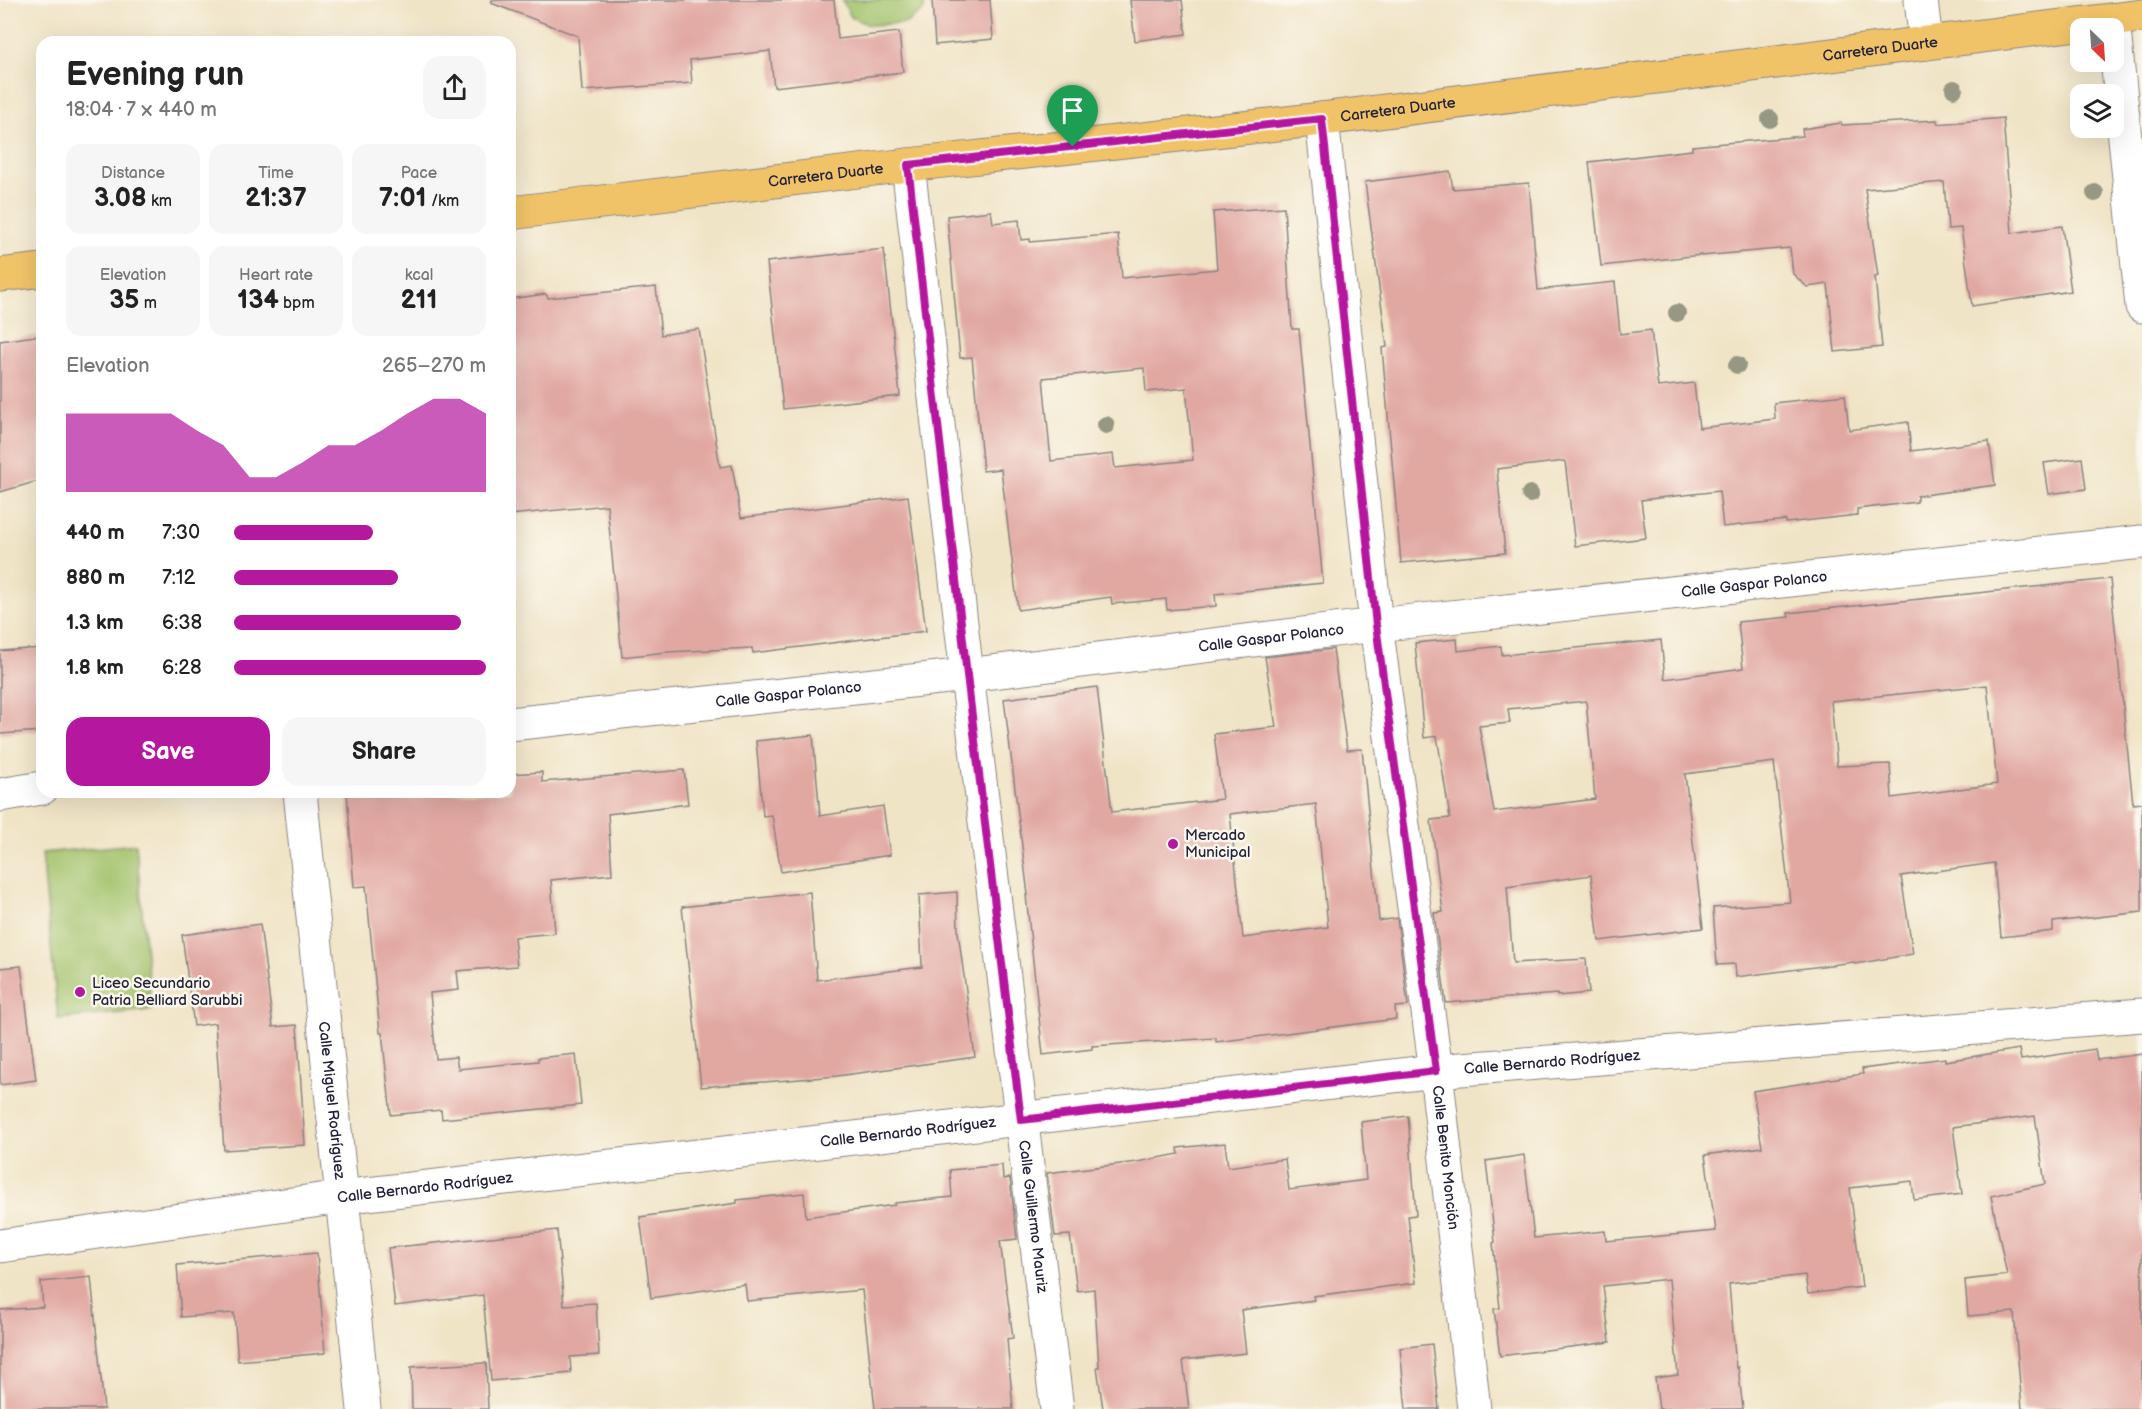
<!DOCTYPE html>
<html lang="en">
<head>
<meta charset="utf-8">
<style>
  body { margin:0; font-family:"Balsamiq Sans",sans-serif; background:#f6f6f6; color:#222; height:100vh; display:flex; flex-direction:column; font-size:22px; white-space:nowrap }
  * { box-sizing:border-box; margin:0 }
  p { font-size:20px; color:#767676 }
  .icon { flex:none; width:33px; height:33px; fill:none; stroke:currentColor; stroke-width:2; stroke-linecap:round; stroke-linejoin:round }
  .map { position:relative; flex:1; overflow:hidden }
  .side { position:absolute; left:36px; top:36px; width:480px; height:762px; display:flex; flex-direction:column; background:#fff; border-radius:18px; box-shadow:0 6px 24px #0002 }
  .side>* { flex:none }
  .needle { width:39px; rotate:155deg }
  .controls { position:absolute; left:2070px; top:18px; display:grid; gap:12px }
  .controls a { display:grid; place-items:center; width:54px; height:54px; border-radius:12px; background:#fff; box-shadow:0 6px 24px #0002; font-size:30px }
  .pin { position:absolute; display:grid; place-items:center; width:51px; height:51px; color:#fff; margin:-62px -26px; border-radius:50% 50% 50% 0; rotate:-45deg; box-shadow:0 0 6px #0007 }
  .pin .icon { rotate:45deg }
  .round { display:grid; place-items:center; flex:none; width:63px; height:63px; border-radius:18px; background:#f6f6f6 }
  .headline { display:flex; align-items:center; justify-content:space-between; height:102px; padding:0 30px }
  h1 { font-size:33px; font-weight:600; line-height:45px }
  .metrics { display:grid; grid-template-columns:repeat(3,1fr); gap:9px; height:102px; padding:6px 30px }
  .metrics div { display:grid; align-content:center; border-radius:15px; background:#f6f6f6; text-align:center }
  .metrics b { font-size:26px; font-weight:600 }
  .metrics small { font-size:16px; font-weight:400 }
  .metrics p { font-size:16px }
  .chart { height:168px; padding:12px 30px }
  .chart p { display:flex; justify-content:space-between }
  .chart svg { width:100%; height:108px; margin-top:6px; fill:#b5179e; opacity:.7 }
  .primary-button { display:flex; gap:12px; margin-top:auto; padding:12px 30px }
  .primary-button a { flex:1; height:69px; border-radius:18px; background:#b5179e; color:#fff; font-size:24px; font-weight:600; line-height:69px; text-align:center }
  .primary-button a+a { background:#f6f6f6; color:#222 }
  ul { padding:0 30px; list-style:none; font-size:20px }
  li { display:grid; grid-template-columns:96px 72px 1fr; align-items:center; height:45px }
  li i { height:15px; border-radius:8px; background:#b5179e }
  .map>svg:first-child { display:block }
  .green { fill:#a2c26b; stroke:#627253; stroke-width:1.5 }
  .building { fill:#e1a8a2; fill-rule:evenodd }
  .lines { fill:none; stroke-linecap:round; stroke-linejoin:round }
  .minor-casing { stroke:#898380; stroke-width:35 }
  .primary-casing { stroke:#898380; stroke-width:35 }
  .minor { stroke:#fff; stroke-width:33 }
  .primary { stroke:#f1c369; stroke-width:33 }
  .tree { fill:#979883 }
  .route-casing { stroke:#fff; stroke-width:12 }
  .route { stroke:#b5179e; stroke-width:8 }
  .poi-dot { fill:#b5179e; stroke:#fbf7ec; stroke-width:2 }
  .labels { text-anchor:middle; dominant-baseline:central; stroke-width:5; stroke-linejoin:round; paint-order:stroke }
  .street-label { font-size:15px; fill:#22223b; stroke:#fbf7ec }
  .poi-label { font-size:15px; fill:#22223b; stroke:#fbf7ec; text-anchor:start }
</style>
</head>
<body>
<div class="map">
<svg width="2142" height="1409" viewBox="0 0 2142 1409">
  <rect width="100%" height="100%" fill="#fbf7ec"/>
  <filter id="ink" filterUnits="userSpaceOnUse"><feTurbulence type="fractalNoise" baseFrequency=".0167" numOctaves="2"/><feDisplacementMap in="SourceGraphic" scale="12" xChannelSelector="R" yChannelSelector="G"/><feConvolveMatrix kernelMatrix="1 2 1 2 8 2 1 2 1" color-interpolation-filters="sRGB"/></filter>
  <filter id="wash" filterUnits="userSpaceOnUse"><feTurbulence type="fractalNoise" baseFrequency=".008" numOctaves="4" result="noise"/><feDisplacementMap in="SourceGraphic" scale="24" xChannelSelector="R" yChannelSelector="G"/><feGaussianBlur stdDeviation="1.35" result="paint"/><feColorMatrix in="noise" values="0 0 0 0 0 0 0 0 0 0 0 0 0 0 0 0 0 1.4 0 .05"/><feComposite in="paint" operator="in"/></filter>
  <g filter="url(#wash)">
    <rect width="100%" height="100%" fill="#f0e4c6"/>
    <path class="green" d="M842 0H924V10L906 23 869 25 851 17Z
      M136 844 151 1010 58 1019 42 853Z"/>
    <g id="blocks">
      <path class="building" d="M492 0H834L838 39 899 32 903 72 774 87 770 51 690 60 692 83 582 91 578 36 491 3Z
        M932 0H990L993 39 935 45Z
        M1130 0H1182L1186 34 1135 41Z
        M2003 118 2012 233 2062 226 2071 291 1972 306 1961 228 1948 229 1944 182 1865 189 1878 276 1875 277 1882 347 1835 352 1828 284 1807 287 1793 274 1790 248 1701 256V255L1601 266 1589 162 1692 150V146L1803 136 1802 129 1841 123 1842 125 1937 120 1938 124Z
        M1450 171 1453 189 1529 183 1538 290 1615 282 1620 334 1651 330 1658 387 1694 383 1699 428 1775 419 1774 403 1845 395 1849 430 1908 422 1911 451 1989 441 1995 485 1917 496V502L1857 509V515L1786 523V520L1723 527 1719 491 1641 500 1646 538 1575 546 1565 461 1497 469 1505 553 1401 563 1382 348 1387 347 1365 182Z
        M1284 207 1292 329H1299L1323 583 1215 594 1216 606 1167 610 1166 599 1112 604 1111 597 1018 610 1001 469 983 471 972 357 960 358 947 216 991 211 993 223 1019 220 1021 240 1030 239V242L1118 234 1122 278 1217 269 1213 212ZM1144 368 1146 392 1186 388 1193 460 1115 468 1113 454 1051 461 1043 378Z
        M884 249 900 396 783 409 767 262Z
        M656 287 661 335 699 329 720 467 732 465 741 518 908 496 926 631 753 653 752 648 667 652 622 657 607 505 510 515V299L546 294 548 298Z
        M42 335V480L0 492V341Z
        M2082 458 2086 489 2049 494 2044 463Z
        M2110 579 2133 804 2142 803V912L2053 922V931L2001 937 1994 863 1901 876 1913 954 1855 964 1854 962 1736 977 1735 964 1717 965 1713 908 1790 902 1774 762 1685 774 1703 928 1599 941 1591 875 1507 887 1513 963 1586 959 1589 993 1557 996V994L1446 1003 1434 913 1443 912 1431 820 1450 818 1437 736 1424 738 1415 643 1457 639 1458 651 1501 646 1502 655 1661 640 1665 679 1743 668 1738 622 1789 617 1788 613ZM1987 685 1997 784 1892 798 1890 764 1837 766 1831 701ZM1586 701 1595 799 1494 812 1479 726 1510 723 1508 709Z
        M42 648V731L0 734V651Z
        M1333 649 1347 750 1362 749 1379 921 1397 918 1408 1006 1395 1007 1396 1019 1216 1042V1038L1092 1046V1049L1043 1055 1026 895H1028L1004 699 1097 687 1112 812 1222 799 1214 734 1276 727 1265 657ZM1316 804 1328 927 1243 938 1230 814Z
        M813 735 820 816 883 806 890 855 781 872 772 815 763 816 756 741Z
        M684 770 688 804 608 814 612 874 551 880 555 933 514 937 517 966 457 971 459 990 430 993 436 1059 456 1057 458 1069 538 1061V1058L576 1054 581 1105 442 1119 441 1110 391 1115 382 1033H380L366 886 354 887 347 792H510V774L542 772V782Z
        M810 892 817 980 922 967 919 895 957 892 958 932 975 1057 837 1076 701 1087 682 907Z
        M260 924 273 1027 297 1025 305 1145 224 1150 215 1023 194 1026 182 935Z
        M21 966 36 1080 0 1085V968Z
        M2019 1049 2021 1060 2095 1049 2097 1060 2142 1054V1409H2022L2014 1312 1968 1316 1965 1280 2007 1275 1991 1196 2045 1184 2035 1116 1953 1127 1962 1194 1914 1200 1912 1181 1850 1188 1862 1287 1808 1294 1805 1275 1729 1284 1736 1368 1738 1367 1743 1409H1659L1655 1378 1678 1375 1669 1279 1603 1286 1610 1342 1500 1356 1494 1309 1500 1308 1493 1243 1495 1242 1486 1161 1524 1155 1534 1238 1605 1231 1606 1241 1716 1231 1705 1155 1762 1147 1753 1091 1863 1074 1862 1069 1945 1058V1061Z
        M1408 1116 1416 1215 1408 1216 1416 1283 1313 1296 1314 1300 1241 1310 1246 1353 1183 1360 1189 1409H1103L1097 1367H1099L1094 1289 1077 1291 1070 1235 1055 1236 1047 1173 1137 1162 1179 1154 1178 1148 1225 1143 1228 1167 1285 1159 1289 1190 1366 1180 1361 1122Z
        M1002 1165 1003 1179 1010 1178 1017 1239 1000 1241 1013 1338 1007 1339 1013 1409H875L862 1290 747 1301 745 1284 651 1298 640 1217 737 1203V1200L804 1193 806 1217 895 1205V1203L952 1197 950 1170Z
        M557 1230 564 1305 596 1303 599 1355 570 1357 571 1373 491 1381 483 1295 395 1306 388 1248Z
        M317 1253 325 1353 238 1361 234 1313 181 1317 177 1265Z
        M91 1277 104 1409H0V1310L43 1307 41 1282Z
        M1432 1344 1439 1409H1406L1400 1348Z
        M486 1363 488 1409H412L411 1367Z"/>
    </g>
  </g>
  <g filter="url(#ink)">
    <use href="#blocks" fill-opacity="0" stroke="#898380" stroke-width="1.5"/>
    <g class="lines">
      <defs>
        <g id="minor">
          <path d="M1921 0 1926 43"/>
          <path d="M2113 20 2142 306"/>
          <path id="s1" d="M1322 119 1376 625 1436 1071 1474 1409"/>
          <path id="s2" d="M908 165 967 675 1057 1409"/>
          <path id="s3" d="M510 724 967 675 1376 625 2142 542"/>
          <path id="s4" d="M300 792 364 1409"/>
          <path d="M0 795 42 788"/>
          <path id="s5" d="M0 1246 341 1197 1436 1071 2142 1015"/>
        </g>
        <g id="primary">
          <path id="s6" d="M510 213 908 165 1322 119 2142 16"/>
          <path d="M0 275 42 270"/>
        </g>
      </defs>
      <use href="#minor" class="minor-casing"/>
      <use href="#primary" class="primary-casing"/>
      <use href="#minor" class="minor"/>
      <use href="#primary" class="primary"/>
    </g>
    <g class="tree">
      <circle cx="1954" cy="89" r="9"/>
      <circle cx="1770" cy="119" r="9"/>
      <circle cx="2095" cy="193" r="9"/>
      <circle cx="1677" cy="313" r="9"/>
      <circle cx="1737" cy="365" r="9"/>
      <circle cx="1106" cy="425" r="9"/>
      <circle cx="1530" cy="494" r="9"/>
    </g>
  </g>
  <g class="lines" filter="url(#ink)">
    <defs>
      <path id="route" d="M1322 119 1376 625 1436 1071 1021 1120 967 675 908 165Z"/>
    </defs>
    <use href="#route" class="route-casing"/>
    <use href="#route" class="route"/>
  </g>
  <g class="poi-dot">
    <circle cx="1173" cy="844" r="6"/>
    <circle cx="80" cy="992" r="6"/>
  </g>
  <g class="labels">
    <g class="street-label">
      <text stroke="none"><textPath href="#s6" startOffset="1380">Carretera Duarte</textPath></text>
      <text stroke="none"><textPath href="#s6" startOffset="894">Carretera Duarte</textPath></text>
      <text stroke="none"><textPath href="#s6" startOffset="318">Carretera Duarte</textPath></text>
      <text stroke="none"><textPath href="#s3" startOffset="1252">Calle Gaspar Polanco</textPath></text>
      <text stroke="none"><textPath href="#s3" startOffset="766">Calle Gaspar Polanco</textPath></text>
      <text stroke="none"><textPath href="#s3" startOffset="280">Calle Gaspar Polanco</textPath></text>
      <text stroke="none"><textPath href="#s5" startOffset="1563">Calle Bernardo Rodríguez</textPath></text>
      <text stroke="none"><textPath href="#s4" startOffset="310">Calle Miguel Rodríguez</textPath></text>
      <text stroke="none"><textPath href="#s5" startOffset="915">Calle Bernardo Rodríguez</textPath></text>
      <text stroke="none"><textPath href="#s1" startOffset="1046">Calle Benito Monción</textPath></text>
      <text stroke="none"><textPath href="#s5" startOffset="429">Calle Bernardo Rodríguez</textPath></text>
      <text stroke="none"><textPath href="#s2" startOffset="1059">Calle Guillermo Mauriz</textPath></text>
    </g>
    <g class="poi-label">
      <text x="1185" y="835">Mercado<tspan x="1185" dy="17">Municipal</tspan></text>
      <text x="92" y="983">Liceo Secundario<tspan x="92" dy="17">Patria Belliard Sarubbi</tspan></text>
    </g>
  </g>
</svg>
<div class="controls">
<a><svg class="needle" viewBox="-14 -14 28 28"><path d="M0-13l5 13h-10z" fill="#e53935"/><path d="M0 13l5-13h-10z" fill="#767676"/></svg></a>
<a><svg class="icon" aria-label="layers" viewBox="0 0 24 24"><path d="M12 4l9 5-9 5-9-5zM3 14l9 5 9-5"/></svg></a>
</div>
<div class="pin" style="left:1073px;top:147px;background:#1e9e55"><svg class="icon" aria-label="arrive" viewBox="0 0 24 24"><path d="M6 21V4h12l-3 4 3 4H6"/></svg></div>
<section class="side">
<div class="headline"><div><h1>Evening run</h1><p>18:04 · 7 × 440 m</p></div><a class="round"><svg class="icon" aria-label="share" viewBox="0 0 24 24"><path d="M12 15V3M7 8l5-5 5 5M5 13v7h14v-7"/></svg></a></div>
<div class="metrics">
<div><p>Distance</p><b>3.08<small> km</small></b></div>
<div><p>Time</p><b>21:37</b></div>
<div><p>Pace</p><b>7:01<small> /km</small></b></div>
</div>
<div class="metrics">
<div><p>Elevation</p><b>35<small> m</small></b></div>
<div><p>Heart rate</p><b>134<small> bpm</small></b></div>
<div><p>kcal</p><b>211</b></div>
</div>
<div class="chart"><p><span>Elevation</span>265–270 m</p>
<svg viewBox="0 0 160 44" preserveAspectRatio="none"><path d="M0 44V12L10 12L20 12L30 12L40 12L50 19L60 25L70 38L80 38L90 32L100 25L110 25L120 19L130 12L140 6L150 6L160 12V44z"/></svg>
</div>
<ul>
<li><b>440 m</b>7:30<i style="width:55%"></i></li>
<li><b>880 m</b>7:12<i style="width:65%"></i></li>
<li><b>1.3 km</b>6:38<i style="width:90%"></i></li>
<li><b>1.8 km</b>6:28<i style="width:100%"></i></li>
</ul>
<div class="primary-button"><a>Save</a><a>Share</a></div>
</section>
</div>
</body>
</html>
